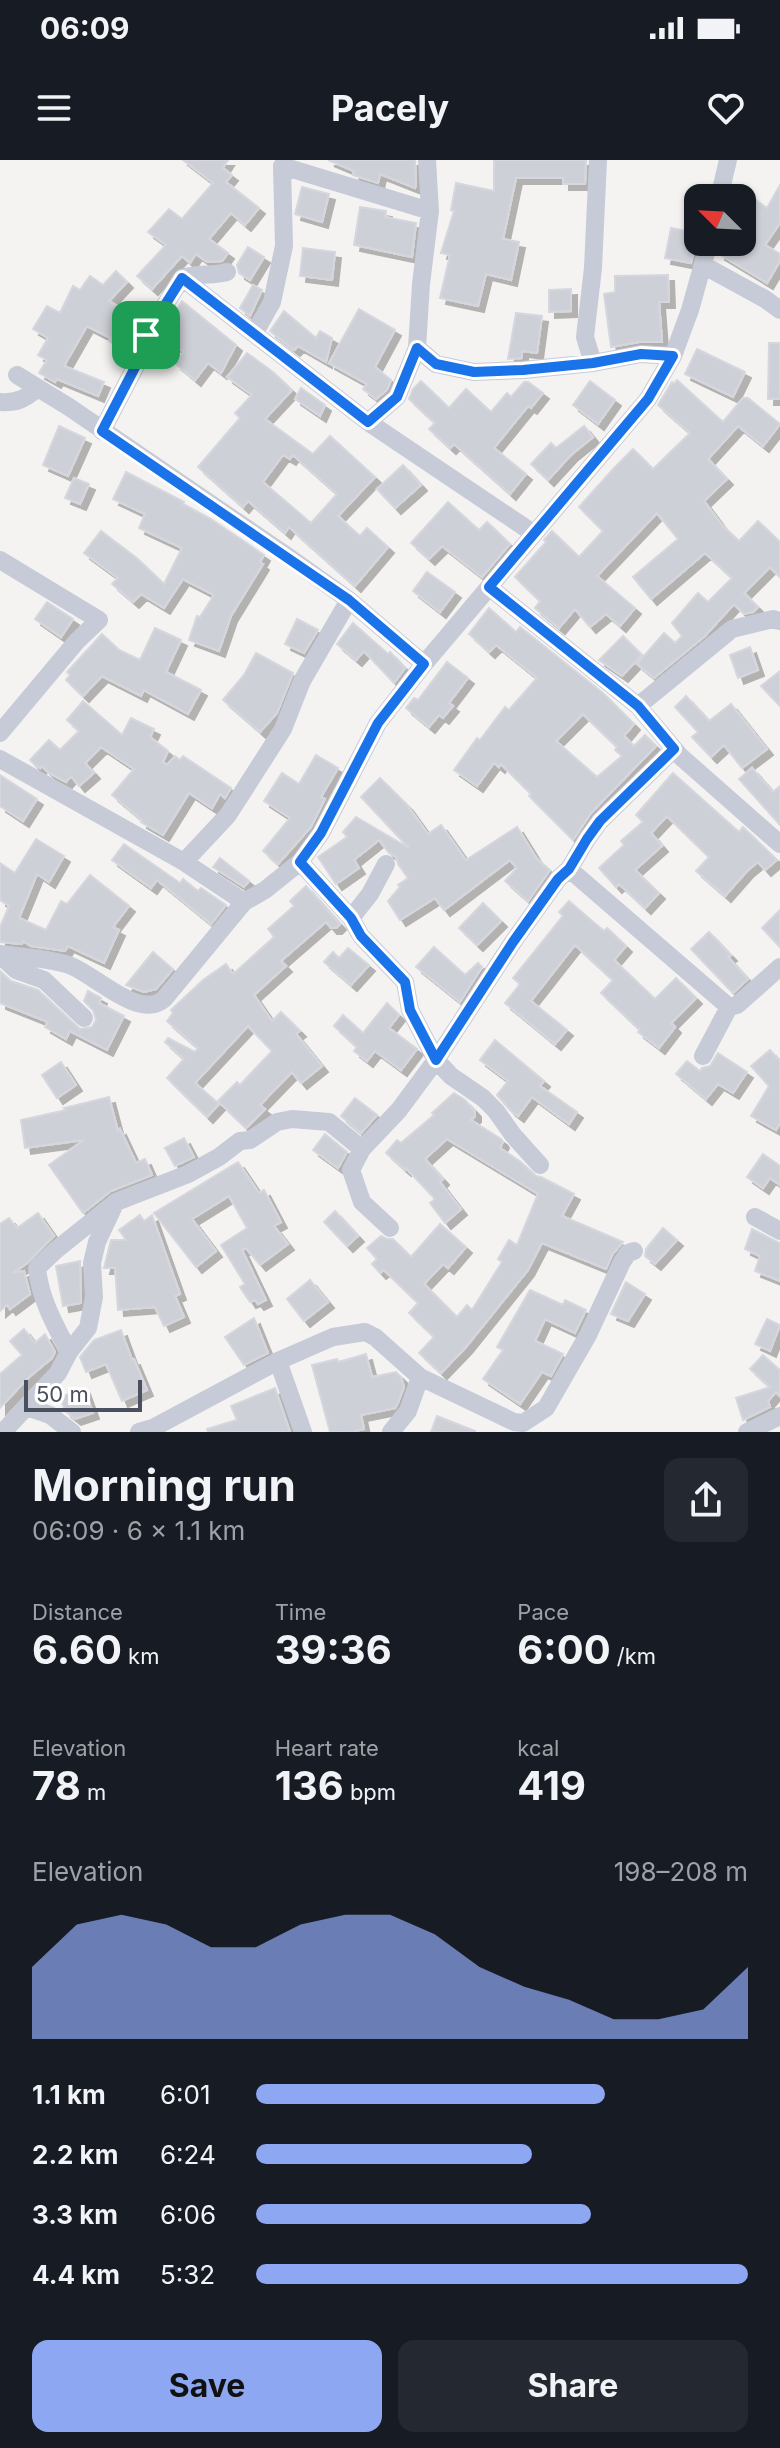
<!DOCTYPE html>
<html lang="en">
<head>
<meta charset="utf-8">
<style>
  body { margin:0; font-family:Inter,sans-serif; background:#242831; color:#f1f3f6; height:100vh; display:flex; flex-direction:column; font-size:30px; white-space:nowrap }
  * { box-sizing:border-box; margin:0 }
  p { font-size:26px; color:#9ea1a6 }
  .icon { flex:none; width:44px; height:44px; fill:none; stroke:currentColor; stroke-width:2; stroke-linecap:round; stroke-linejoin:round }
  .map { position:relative; height:1272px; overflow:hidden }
  .details { display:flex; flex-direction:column; background:#171b24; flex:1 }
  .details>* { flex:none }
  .needle { width:52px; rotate:294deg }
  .tools { position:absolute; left:684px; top:24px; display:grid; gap:16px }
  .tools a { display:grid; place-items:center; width:72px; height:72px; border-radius:16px; background:#171b24; box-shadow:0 2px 6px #0004; font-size:40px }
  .scale { position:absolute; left:24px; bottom:20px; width:118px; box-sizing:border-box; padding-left:8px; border:4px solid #495161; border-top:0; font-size:22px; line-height:28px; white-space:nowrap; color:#495161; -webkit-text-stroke:6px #fff; paint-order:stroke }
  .pin { position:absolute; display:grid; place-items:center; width:68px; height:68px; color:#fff; margin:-34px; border-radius:16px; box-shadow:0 4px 12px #0006 }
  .round { display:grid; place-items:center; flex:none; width:84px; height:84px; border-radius:16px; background:#242831 }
  .summary { display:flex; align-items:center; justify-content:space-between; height:136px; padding:0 32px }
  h1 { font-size:44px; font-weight:700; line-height:60px }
  .metrics { display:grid; grid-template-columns:repeat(3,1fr); gap:12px; height:136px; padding:8px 32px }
  .metrics div { display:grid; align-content:center }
  .metrics b { font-size:40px; font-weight:700 }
  .metrics small { font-size:22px; font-weight:400 }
  .metrics p { font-size:22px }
  .chart { height:224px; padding:16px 32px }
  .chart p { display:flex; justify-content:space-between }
  .chart svg { width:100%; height:144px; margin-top:8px; fill:#8ea7f2; opacity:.7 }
  .action { display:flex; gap:16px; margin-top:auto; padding:16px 32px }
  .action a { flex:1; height:92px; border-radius:16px; background:#8ea7f2; color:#111; font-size:32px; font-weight:700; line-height:92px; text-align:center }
  .action a+a { background:#242831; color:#f1f3f6 }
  ul { padding:0 32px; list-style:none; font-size:26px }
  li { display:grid; grid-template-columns:128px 96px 1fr; align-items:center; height:60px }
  li i { height:20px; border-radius:10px; background:#8ea7f2 }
  .status { display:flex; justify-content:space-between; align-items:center; height:56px; padding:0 40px; background:#171b24; direction:ltr }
  .status svg { height:22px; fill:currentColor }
  header { display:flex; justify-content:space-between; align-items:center; height:104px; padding:0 32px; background:#171b24; font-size:36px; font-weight:700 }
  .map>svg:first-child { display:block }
  .building { fill:#ced0d7; stroke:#d6d7de; stroke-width:2; fill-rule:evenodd; filter:url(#shadow) }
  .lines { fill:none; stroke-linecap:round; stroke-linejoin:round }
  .street { stroke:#c6cbd7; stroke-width:18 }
  .route-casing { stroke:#fff; stroke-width:16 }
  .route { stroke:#1a73e8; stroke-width:10 }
</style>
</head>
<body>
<div class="status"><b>06:09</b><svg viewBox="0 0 49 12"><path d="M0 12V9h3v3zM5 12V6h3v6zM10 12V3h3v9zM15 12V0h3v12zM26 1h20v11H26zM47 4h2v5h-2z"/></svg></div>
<header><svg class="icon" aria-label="menu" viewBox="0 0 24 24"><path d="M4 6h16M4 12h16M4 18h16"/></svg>Pacely<svg class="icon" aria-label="heart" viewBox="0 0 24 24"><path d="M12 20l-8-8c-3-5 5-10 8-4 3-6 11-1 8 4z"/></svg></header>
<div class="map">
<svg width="780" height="1272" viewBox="0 0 780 1272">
  <defs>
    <filter id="shadow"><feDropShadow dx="6" dy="6" stdDeviation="0" flood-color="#0004"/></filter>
  </defs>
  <rect width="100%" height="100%" fill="#f4f3f2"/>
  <path class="building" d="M183 0H228L223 8 232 15 226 22 259 48 245 65 231 53 209 79 228 93 222 101 207 102 196 94 190 103 182 96 152 129 137 116 166 85 148 72 169 49 182 59 213 23Z
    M328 0H415L416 24 415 28 380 14 378 23 353 15 354 11Z
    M494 0H586L585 24H563V18H516L503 79 519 82 511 120 486 114 478 146 440 138 450 95 441 93 454 51 451 50 456 23 494 31Z
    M780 25V63L765 85 780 94V101L767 123 719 94 726 82H742V30L767 48Z
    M302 27 329 34 322 62 295 54Z
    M360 47 386 51 385 57 416 63 412 97 354 85Z
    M671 68 698 73 691 103 665 98Z
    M248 87 264 97 250 120 239 113 237 105Z
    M303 88 335 92 332 120 300 116Z
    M116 111 127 122 109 141 141 160 133 178 125 191 109 181 111 178 87 166 64 206 104 222 98 236 57 219 55 222 39 213 47 200 38 195 48 178 33 169 47 146 60 153 73 126 80 130 90 116 103 125Z
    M668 115 669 142H659L662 182H639L611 187 604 134 615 132V116Z
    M253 125 262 130 250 156 240 148Z
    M571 129V151L549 152V130Z
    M182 141 236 185 221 213 208 203 195 220 175 203 184 192 160 175Z
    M359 149 395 170 375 207 391 220 387 230 376 239 363 229 367 224 329 203Z
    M284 151 316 178 320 171 332 178 326 202 298 186 294 190 270 171Z
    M516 153 542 156 537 193 522 191V198L508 199Z
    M769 183H780V239H768Z
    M697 189 745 212 733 237 685 214Z
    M247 193 273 212 292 230 265 259 313 294 330 276 375 317 338 356 360 376 367 368 388 387 355 426 289 367 285 373 248 341 243 347 198 307 240 258 235 253 252 235 227 217ZM283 295 290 299 293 295 337 334 311 363 263 322Z
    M677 220 723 262 743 238H748L780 264 763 286 738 266 708 299 727 319 704 341 722 365 739 381 758 361 780 382V417L770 407 744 433 758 447 753 452 744 454 734 444 705 476 654 518 637 504 664 473 675 483 682 476 672 463 698 433 708 442 732 418 705 393 651 439 633 417 678 379 657 353 597 416 635 448 620 466 606 454 590 467 575 449 559 468 535 448 540 441 515 417 546 382 544 380 552 371 579 397 603 371 579 347 615 307 633 289 653 309 690 273 658 245 672 222 674 224Z
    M421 221 449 248 466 229 491 252 507 233 511 237 524 222H528L543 233 531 248 528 246 494 288 526 314 510 334 454 284 450 288 429 269 435 263 409 239 413 229Z
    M590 221 615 240 598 264 573 245Z
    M301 228 325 245 320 256 295 239Z
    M59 266 85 278 68 316 43 305Z
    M584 266 593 277 571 295 548 320 531 304 551 283 556 288Z
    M403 305 421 325 395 348 377 329Z
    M126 312 184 342 183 344 211 359 264 395 260 402 263 404 231 456 219 491 189 480 197 456 200 457 214 435 183 419 164 448 141 434 133 442 112 424 118 418 84 393 101 371 138 399 164 424 182 388 139 368 145 354 113 339Z
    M74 318 89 324 80 344 65 338Z
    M448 342 479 370 487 362 510 384 482 417 442 386 429 399 411 383Z
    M427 412 455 432 440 452 413 431Z
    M47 442 73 459 61 477 35 459Z
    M489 448 516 472 520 467 603 533 634 564 624 576 634 586 645 575 656 586 591 653 573 680 529 636 531 634 501 604 499 607 494 603 477 626 454 610 477 578 480 580 505 547 509 550 537 518 496 485 489 492 469 474ZM583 554 617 587 615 590 622 596 597 617 556 581Z
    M297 459 318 470 304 493 285 484Z
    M353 463 388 494 390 492 405 508 394 523 364 491 356 500 337 484Z
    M155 468 181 480 166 512 201 530 188 554 144 530 141 536 102 516 83 536 66 520 70 515 67 512 102 474 119 490 140 500Z
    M623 476 642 495 622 516 599 500Z
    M750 487 758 510 738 518 730 495Z
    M256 493 293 513 277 553 260 572 223 540 244 515Z
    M447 502 468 518 449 543 453 546 443 558 439 555 429 567 406 548 414 538 418 540Z
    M780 511V546L761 526Z
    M686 536 709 561 731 544 767 589 742 608 724 585 711 597 692 577 698 572 675 547Z
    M83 541 122 575 131 558 154 569 150 577 168 591 163 602 167 605 175 596 180 600 183 596 231 628 225 638 220 634 212 648 189 633 163 675 141 662 142 660 112 635 134 609 101 587 85 603 94 613 79 626 71 616 66 622 49 613 42 606 40 608 35 605 30 600 49 580 60 590 79 571 67 560Z
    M316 595 338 608 321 637 325 639 311 667 278 704 263 691 290 658 264 641 282 613 299 624Z
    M752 608 773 632 780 626V665L739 619Z
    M673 613 739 672 743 667 777 700 765 710 758 702 747 711 725 736 696 711 709 697 667 656 651 673 662 686 635 710 659 733 645 748 619 724 616 727 599 708 624 685 621 681 643 662 636 655Z
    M0 615 37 639 23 661 0 646Z
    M380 618 407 645 428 674 441 665 466 700 517 667 537 699 550 710 528 741 505 721 517 708 510 700 444 750 435 738 400 760 388 741 400 727 398 725 408 718 398 704 396 697 389 693 379 680 354 700 359 708 336 724 318 697 347 677 343 672 356 657 409 688 361 637Z
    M36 679 64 696 49 722 37 714 19 758 46 770 61 741 67 744 90 715 129 746 113 767 119 770 104 803 68 786 65 791 31 786 23 781 22 784 0 782V767L9 746 0 740V703L15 713Z
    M124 684 180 723 183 719 198 731 201 728 226 745 211 764 157 720 151 728 112 700Z
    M220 698 249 721 244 727 213 707Z
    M306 726 340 764 336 768H331L326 762 281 801 286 806 254 835 272 861 281 852 300 871 296 874 322 906 301 923 292 912 260 945 265 949 246 968 218 941 237 922 240 925 272 891 248 866 195 923 219 944 207 957 167 918 184 899 165 882 168 878 195 892 198 888 167 861 173 853 171 850 203 820 226 804 233 814 274 777 268 769 294 746 290 741Z
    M569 741 604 771 607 768 626 786 614 800 655 839 676 818 696 838 671 863 675 867 659 888 638 872 640 870 601 833 613 820 575 785 531 841 567 870 555 884 505 843 520 824 513 818 563 756 559 752Z
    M483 743 501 761 477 785 459 768Z
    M780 750V787L762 768Z
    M709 772 731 795 728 797 748 819 733 833 691 789Z
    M434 787 465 815 478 803 482 807 460 842 416 807Z
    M348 788 369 805 351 825 324 802 333 792 339 798Z
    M153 792 173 809 156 829 144 832 126 825Z
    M0 811 11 821 38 830 80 869 92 867 96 860 93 850 84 841 88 831 101 838 99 843 124 856 107 890 70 871 66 879 45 867 48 862 0 843Z
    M387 843 399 855 389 868 417 889 401 910 375 891 367 901 354 891 357 887 334 866 343 855 363 873Z
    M495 880 544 921 540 926 577 952 569 964 532 937 518 956 510 950 497 935 508 921 480 900Z
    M770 890 780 901V963L776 970 751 956 769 926 751 906Z
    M718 893 747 912 733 933 718 924 706 939 676 914 687 901 700 911 702 908 710 906Z
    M61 902 76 925 57 938 42 915Z
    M454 933 465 940 475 951V956L471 960 501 979 503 982 500 988 521 1002 536 1016 541 1017 574 1034 562 1056 623 1082 612 1095 606 1109 542 1083 528 1110 466 1187 441 1213 419 1193 434 1177 409 1153 418 1143 384 1110 380 1113 372 1104 377 1099 367 1088 381 1076 387 1079H393L411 1097 440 1064 466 1087 448 1108 443 1104 424 1124 457 1157 467 1145 472 1150 502 1102 498 1099 509 1080 517 1085 538 1034 447 979 425 999 443 1019 440 1022 461 1049 445 1063 430 1043 435 1039 406 1008 405 1010 386 993 397 980 401 983 434 955 432 953Z
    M109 937 118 971 120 969 136 1003 145 999 152 1015 111 1031 83 1053 49 1005 84 980 25 988 21 960 66 950 64 948Z
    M355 938 377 955 361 973 341 956Z
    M325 974 347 992 338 1008 313 990Z
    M184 978 194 997 175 1006 165 988Z
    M763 994 780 1006V1025L770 1018 763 1028 747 1017Z
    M238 1002 259 1033 264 1030 281 1062 274 1066 288 1084 260 1105 246 1088 242 1090 266 1140 258 1144 255 1140 250 1142 240 1127 245 1124 221 1085 247 1068 229 1036 192 1059 216 1091 196 1107 154 1053Z
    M335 1051 358 1076 347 1086 324 1062Z
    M38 1053 54 1076 26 1104 13 1113 24 1111 30 1134 10 1149 7 1145 0 1151V1064L9 1058 17 1068Z
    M140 1055 144 1061 152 1055 180 1134 175 1136 184 1157 164 1166 155 1147 118 1150 115 1108H104L111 1080H126L119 1070Z
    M663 1068 677 1080 655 1104 645 1096 646 1089Z
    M752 1069 780 1083V1121L755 1111 760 1096 745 1089Z
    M80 1101 81 1143 63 1146 56 1106Z
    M310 1120 328 1142 304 1161 287 1139Z
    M626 1122 645 1134 628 1161 611 1154Z
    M530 1130 563 1145 565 1140 586 1150 575 1173 545 1159 535 1181 563 1194 551 1216 542 1212 520 1244 483 1219 503 1190 497 1187Z
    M254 1158 268 1193 244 1205 225 1177Z
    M767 1159 780 1165 770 1191 755 1184Z
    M24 1169 35 1183 45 1174 55 1192 52 1198 28 1218 0 1248V1214L22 1195 10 1181Z
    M121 1170 132 1200 134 1199 147 1230 122 1241 106 1204 86 1212 80 1197 94 1180Z
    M366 1194 372 1217 396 1212 401 1217 404 1227 397 1245 395 1248 361 1255 364 1269 351 1272H330L312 1205 337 1199 338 1202Z
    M763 1195 780 1210V1236L776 1232 768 1241 770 1247 743 1260 736 1238 770 1227 750 1209Z
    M84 1228 93 1253 75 1259 65 1251 60 1237Z
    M275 1228 290 1272H208L207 1269 237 1260 231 1246Z
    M437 1256 475 1271V1272H431Z"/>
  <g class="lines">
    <path class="street" d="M719 38 728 0
      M703 105 765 139 780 150
      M182 118 368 262 533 373
      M254 174 272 142 284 86 282 6 430 51
      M417 188 436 204 474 212 523 210 593 203 641 194 673 196
      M593 203 585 177 593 108 598 0
      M17 215 69 247 290 398 349 440 424 504
      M0 242C17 243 25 239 38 228
      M368 262 397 237 417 188 421 124 430 51 427 0
      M102 271 143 192 146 175 182 118C197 113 212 116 227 112
      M0 400 99 460 77 481 0 573
      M489 427 638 546 680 596 780 684
      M638 546 732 469 773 459 780 461
      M0 599 184 702 244 742
      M184 702 228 655 283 569 302 521 349 440
      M300 702 351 758 361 776 405 822 410 850 436 900 451 916 483 938 496 951 513 975 540 1005
      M569 709 729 847
      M351 758 370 734 386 704
      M0 794C22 797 47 798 69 805 93 813 139 861 164 839L244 742 265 730 300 702 321 673 378 563 424 504 648 239 673 196 690 150 709 82
      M0 795 16 810 44 820 84 858
      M703 896 729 847 737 845 780 807
      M362 989 351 1010 362 1042 390 1068
      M755 1057 780 1071
      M69 1192C55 1165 40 1139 37 1108L56 1090 116 1042 188 1014 219 997 240 981 250 980 277 962 292 959 329 962 362 989 399 950 436 900 513 782 558 719 569 709 587 679 600 661 674 589
      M278 1201 303 1272
      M27 1247 50 1255 72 1272
      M3 1272 58 1213 69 1192 88 1168 94 1137 92 1103 97 1082 113 1048
      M139 1272 153 1268 278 1201 333 1177 365 1172 375 1177 420 1217 514 1262 523 1263 546 1248 588 1175 622 1102 628 1093 634 1091
      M391 1272 408 1251 420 1217
      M747 1272 780 1256"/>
  </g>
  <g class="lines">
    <defs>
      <path id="route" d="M182 118 368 262 397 237 417 188 436 204 474 212 523 210 593 203 641 194 673 196 648 239 489 427 638 546 674 589 600 661 587 679 569 709 558 719 513 782 436 900 410 850 405 822 361 776 351 758 300 702 321 673 378 563 424 504 349 440 102 271 143 192 146 175Z"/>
    </defs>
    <use href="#route" class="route-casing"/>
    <use href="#route" class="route"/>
  </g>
</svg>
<div class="tools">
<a><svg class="needle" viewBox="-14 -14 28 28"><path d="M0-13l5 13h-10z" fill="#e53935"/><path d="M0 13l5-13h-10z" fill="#9ea1a6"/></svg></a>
</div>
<div class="scale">50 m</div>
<div class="pin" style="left:146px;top:175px;background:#1e9e55"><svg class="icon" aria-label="arrive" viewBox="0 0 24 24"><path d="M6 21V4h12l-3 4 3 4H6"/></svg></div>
</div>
<section class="details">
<div class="summary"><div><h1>Morning run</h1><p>06:09 · 6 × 1.1 km</p></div><a class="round"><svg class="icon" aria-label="share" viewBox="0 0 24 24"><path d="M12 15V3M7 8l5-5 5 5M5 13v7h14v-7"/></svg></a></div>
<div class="metrics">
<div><p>Distance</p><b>6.60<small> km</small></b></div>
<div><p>Time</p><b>39:36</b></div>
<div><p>Pace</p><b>6:00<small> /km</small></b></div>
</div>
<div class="metrics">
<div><p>Elevation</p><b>78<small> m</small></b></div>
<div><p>Heart rate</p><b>136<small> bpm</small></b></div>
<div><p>kcal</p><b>419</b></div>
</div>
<div class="chart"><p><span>Elevation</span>198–208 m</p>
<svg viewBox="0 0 160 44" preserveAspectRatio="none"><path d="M0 44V22L10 9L20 6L30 9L40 16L50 16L60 9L70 6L80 6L90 12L100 22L110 28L120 32L130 38L140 38L150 35L160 22V44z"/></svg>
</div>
<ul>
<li><b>1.1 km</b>6:01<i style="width:71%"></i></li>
<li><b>2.2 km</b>6:24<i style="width:56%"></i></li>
<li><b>3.3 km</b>6:06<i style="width:68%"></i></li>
<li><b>4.4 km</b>5:32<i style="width:100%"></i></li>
</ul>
<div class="action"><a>Save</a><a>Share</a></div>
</section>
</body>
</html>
